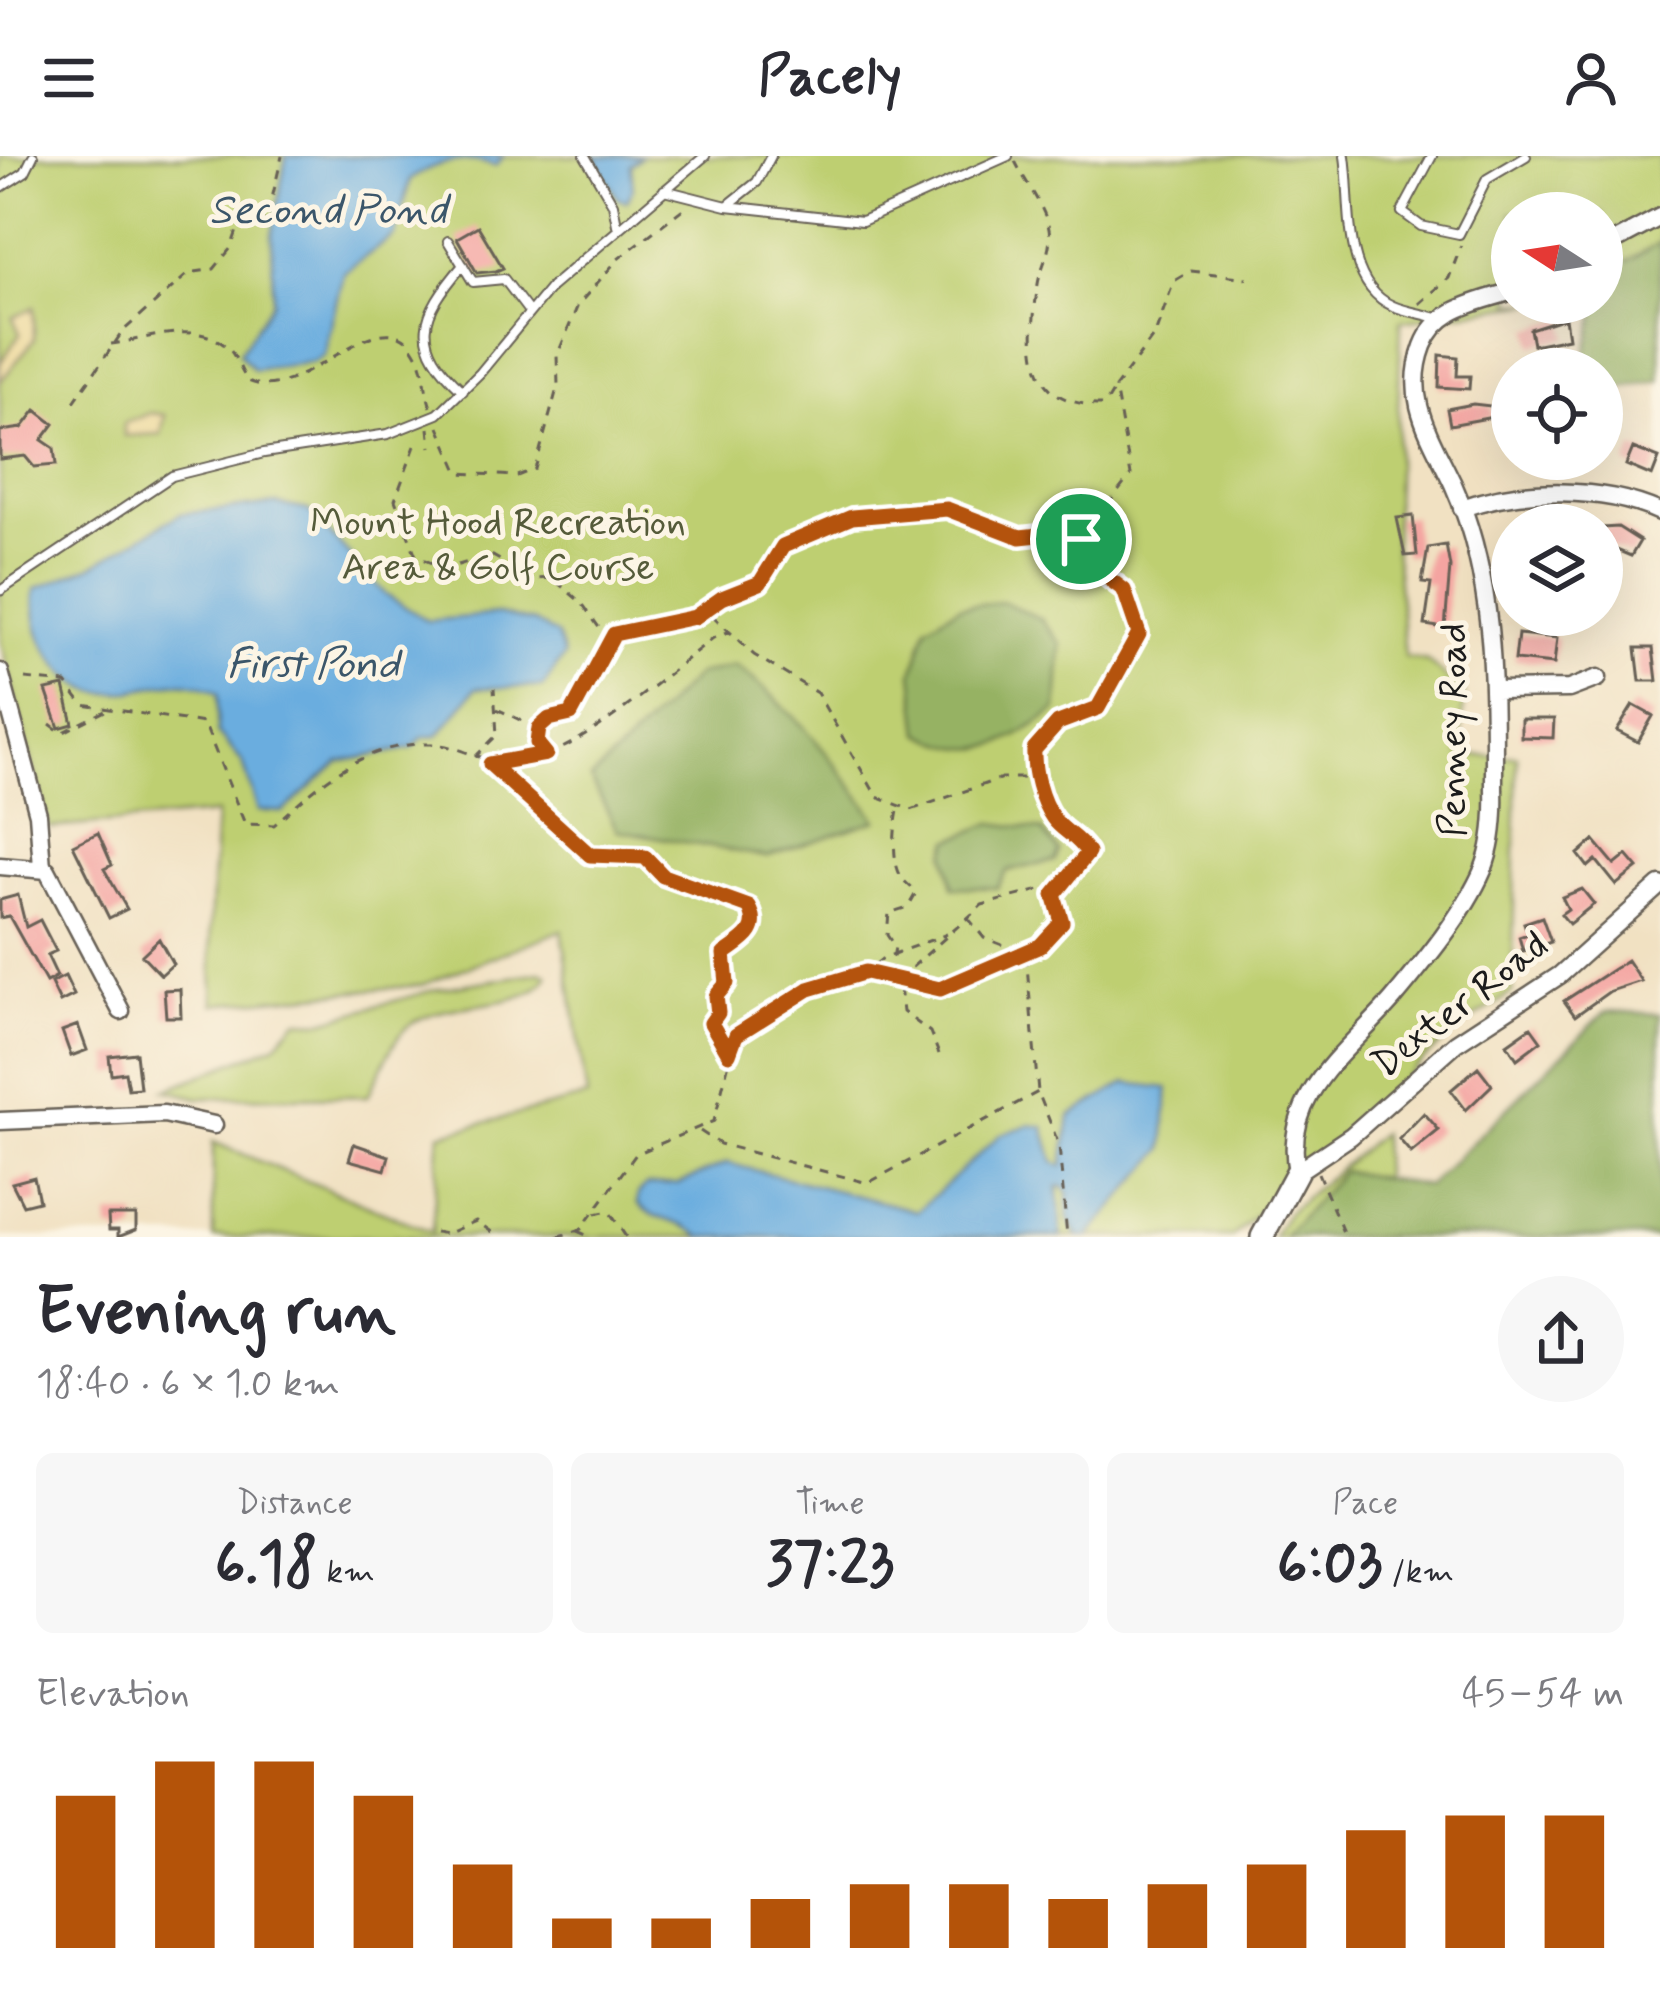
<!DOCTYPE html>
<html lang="en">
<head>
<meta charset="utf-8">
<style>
  body { margin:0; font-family:Mynerve,sans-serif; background:#f7f7f7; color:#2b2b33; height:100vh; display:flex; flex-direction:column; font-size:45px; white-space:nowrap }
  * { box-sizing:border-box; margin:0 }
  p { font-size:39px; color:#7c7c81 }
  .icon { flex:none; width:66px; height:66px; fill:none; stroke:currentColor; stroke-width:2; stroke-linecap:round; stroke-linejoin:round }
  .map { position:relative; height:1081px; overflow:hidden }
  .drawer { display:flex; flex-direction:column; background:#fff; flex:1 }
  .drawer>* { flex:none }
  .needle { width:78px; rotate:282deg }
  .tools { position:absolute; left:1491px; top:36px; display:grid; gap:24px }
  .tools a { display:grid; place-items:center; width:132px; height:132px; border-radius:50%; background:#fff; box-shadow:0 12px 48px #0002; font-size:60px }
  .pin { position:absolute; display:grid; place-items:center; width:102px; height:102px; color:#fff; margin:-51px; border:6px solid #fff; border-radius:50%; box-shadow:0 3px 12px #0007 }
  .round { display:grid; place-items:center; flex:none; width:126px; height:126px; border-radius:63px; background:#f7f7f7 }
  .headline { display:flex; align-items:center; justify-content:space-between; height:204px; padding:0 36px }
  h1 { font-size:66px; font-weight:800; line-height:90px }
  .figures { display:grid; grid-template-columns:repeat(3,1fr); gap:18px; height:204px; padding:12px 36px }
  .figures div { display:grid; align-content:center; border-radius:18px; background:#f7f7f7; text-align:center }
  .figures b { font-size:60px; font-weight:800 }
  .figures small { font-size:33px; font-weight:400 }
  .figures p { font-size:33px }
  .chart { height:336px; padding:24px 36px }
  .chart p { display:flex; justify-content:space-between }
  .chart svg { width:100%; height:216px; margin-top:12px; stroke:#b45309; stroke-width:6 }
  header { display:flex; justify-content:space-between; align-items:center; height:156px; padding:0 36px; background:#fff; font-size:54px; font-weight:800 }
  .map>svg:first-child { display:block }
  .green { fill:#becf71; stroke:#6d7646; stroke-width:3 }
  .forest { fill:#96b263; stroke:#596740; stroke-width:3 }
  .sand { fill:#eeda9e; stroke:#857b5d; stroke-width:3 }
  .water { fill:#6aaddf; stroke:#43647e; stroke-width:3 }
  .building { fill:#f4a4a1 }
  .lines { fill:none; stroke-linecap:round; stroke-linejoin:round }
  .service-casing { stroke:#676156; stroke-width:12 }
  .minor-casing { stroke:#676156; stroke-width:21 }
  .tertiary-casing { stroke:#676156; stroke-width:26 }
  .path { stroke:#676156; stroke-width:3; stroke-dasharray:9 9; stroke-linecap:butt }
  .service { stroke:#fff; stroke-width:8 }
  .minor { stroke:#fff; stroke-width:16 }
  .tertiary { stroke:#fff; stroke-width:21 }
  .route-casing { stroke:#fff; stroke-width:24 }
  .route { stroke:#b45309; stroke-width:15 }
  .labels { text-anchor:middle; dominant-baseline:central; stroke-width:10; stroke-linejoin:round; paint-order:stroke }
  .park-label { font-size:39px; fill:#555b3a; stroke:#fcf5e5 }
  .street-label { font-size:39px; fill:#1c1c1c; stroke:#fcf5e5 }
  .water-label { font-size:42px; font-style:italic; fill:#3b566a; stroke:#fcf5e5 }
</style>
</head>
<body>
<header><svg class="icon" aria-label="menu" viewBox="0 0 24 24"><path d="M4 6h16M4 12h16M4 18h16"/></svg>Pacely<svg class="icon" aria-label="person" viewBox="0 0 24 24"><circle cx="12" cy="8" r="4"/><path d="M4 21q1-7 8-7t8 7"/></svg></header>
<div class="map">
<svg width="1660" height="1081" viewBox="0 0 1660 1081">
  <rect width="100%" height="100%" fill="#fcf5e5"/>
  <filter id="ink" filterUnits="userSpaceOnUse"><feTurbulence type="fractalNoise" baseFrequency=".00833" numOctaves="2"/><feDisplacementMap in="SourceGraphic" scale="24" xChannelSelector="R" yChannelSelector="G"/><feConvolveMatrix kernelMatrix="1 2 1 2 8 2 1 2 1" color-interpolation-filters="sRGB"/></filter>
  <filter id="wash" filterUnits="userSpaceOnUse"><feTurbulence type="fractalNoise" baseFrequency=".004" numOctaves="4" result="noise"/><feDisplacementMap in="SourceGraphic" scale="48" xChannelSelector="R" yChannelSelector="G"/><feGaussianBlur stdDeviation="2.7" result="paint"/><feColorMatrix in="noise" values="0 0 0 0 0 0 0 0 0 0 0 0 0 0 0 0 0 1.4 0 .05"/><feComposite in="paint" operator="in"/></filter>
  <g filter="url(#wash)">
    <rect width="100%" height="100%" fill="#f1e1c2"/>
    <path class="green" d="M0 0H1660V130L1602 138V57H1512V147H1533L1401 165 1394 384 1405 501 1427 505 1464 537 1460 599 1517 600 1512 837 1456 874 1232 1081H213V986L432 1076 440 978 587 941 562 774 422 829 214 848 210 775 216 658 49 672 0 484Z
      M541 816 548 819C528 860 434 839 403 875 387 894 380 921 367 940L199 942 166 934 275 889 297 864 323 865 433 834Z
      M1381 977 1386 1081H1273L1287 1057Z"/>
    <path class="forest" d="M1660 86V225L1602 236V213H1582L1606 117Z
      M1004 446 1041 463 1061 488 1057 554C1006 590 978 607 920 577L913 517 927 470 960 450Z
      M735 510C795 552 834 605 877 664L766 701 617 674 591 623 697 519Z
      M992 667 1042 674 1059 695 1055 705 1007 715 997 732 953 731 946 697 950 684Z
      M1606 855 1660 858V1081H1284L1342 1015 1428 1030Z"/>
    <path class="sand" d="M34 151V184L0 226V207L20 178 13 162Z
      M151 257 165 259 161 278 124 280V267Z"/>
    <path class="water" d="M286 0H504L495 10C465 0 437 4 410 24L395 79 343 117 324 199 313 206 254 214 239 197 273 145 272 79Z
      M594 0H642L631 9 633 32 626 45 618 43Z
      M276 348 308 354 386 439 428 465 497 458 534 466 557 479 564 500 543 531 476 532 438 580 423 581 412 592 339 606 283 656 258 655 243 607 217 576 218 538C163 500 112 573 60 511 39 486 33 466 35 433L92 410 180 358Z
      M1126 927 1168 932 1164 993 1088 1081H1078L1068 1062V1036L1063 1030 1058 1031 1061 1081H702C683 1063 656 1068 638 1047V1038L647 1029 678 1028 727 1007 917 1055 1001 978 1030 969 1044 971 1054 1006 1063 1010 1070 960Z"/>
    <g id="blocks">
      <path class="building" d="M478 70 503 112 496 115 477 117 457 82Z
        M1565 162 1568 182 1533 189 1530 173Z
        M1440 199 1458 201 1457 220H1470L1469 233 1439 231Z
        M1473 248 1491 250 1493 261 1450 269 1447 253Z
        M36 254 54 268 42 284 54 292 56 309 34 311 25 300 0 303V275L22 272Z
        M1633 292 1659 302 1652 320 1626 309Z
        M1413 360 1417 399 1405 400 1397 362Z
        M1618 371 1640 385 1631 400 1602 388V372Z
        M1446 389 1450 411 1445 472 1425 469 1431 428 1422 427 1428 392Z
        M1518 478 1557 482 1554 508 1515 504Z
        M1636 492H1653L1657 525H1640Z
        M64 530 73 568 59 572 46 534Z
        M1633 549 1653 560 1638 586 1617 575Z
        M1521 563H1554L1553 582 1521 581Z
        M98 677 112 709 104 713 127 753 109 762 73 689Z
        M1594 684 1615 709 1627 699 1638 712 1616 729 1596 704 1588 711 1578 698Z
        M1582 733 1594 748 1569 768 1561 758 1568 753 1562 741Z
        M18 739 26 771 40 764 56 795 47 799 57 820 46 826 9 760 0 762V744Z
        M1542 761 1551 786 1523 795 1519 781 1528 778 1524 767Z
        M159 783 173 808 161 819 142 799Z
        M1627 804 1641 825 1610 835 1575 860 1564 845Z
        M65 820 74 839 60 846 51 827Z
        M180 833 181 861H166L164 834Z
        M78 869 87 894 71 900 62 875Z
        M1531 871 1541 885 1517 903 1507 888Z
        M136 897 140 932 128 933 125 916 111 918 109 900Z
        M1478 911 1492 929 1466 954 1451 934Z
        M1424 957 1439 974 1411 997 1399 983Z
        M354 988 389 1000 385 1014 349 1004Z
        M34 1021 39 1045 23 1049 12 1027Z
        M108 1059H136V1074L118 1081V1074H109Z"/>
    </g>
  </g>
  <g filter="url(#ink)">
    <use href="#blocks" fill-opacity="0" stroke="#676156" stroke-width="3"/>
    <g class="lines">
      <defs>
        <path id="service" d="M585 0 613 48 617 69
          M1345 0C1352 45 1341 127 1393 150 1407 156 1425 158 1440 163
          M1432 0 1402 56 1421 70 1459 78 1487 23 1526 0
          M0 32 25 16 33 0
          M664 34 727 50 757 26 771 0
          M727 50 862 65 1008 0
          M448 85 473 126 504 123 529 156
          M463 235C410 186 419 161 463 109
          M0 435 172 320 264 297 388 278 438 258 480 217 551 131 705 0"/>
        <path id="minor" d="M1602 92 1660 61
          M1512 135C1477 147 1438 151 1423 190 1403 243 1431 281 1453 328 1496 423 1494 532 1494 633 1495 661 1493 689 1483 714 1464 758 1424 806 1394 842 1349 895 1281 938 1297 1016L1351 980 1456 887 1560 819 1660 729
          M1462 352C1520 331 1603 330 1660 356
          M0 516 38 658 42 711
          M1493 534 1569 533 1598 522
          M0 710 47 714 121 855
          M0 965 164 958 214 969"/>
        <path id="tertiary" d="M1262 1081 1297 1016"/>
      </defs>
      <use href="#service" class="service-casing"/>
      <use href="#minor" class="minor-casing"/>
      <use href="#tertiary" class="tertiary-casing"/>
      <path class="path" d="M1015 5C1025 26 1045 51 1049 73 1053 94 1041 109 1038 128 1029 189 1024 251 1105 249L1114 234
        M1419 148 1449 122 1461 90
        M111 188C146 184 196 163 227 191 237 200 240 215 248 225 306 252 387 124 420 205 426 220 425 236 431 251
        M74 246 123 175 189 117 214 113 231 92 240 66 267 64 282 0
        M439 271 459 317 517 320 535 313 558 229 557 200 578 149 618 103 684 52
        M429 272 431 291
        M415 290 395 344 416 400 445 413 491 399 534 423 552 422 582 447 602 476 713 460 754 499 817 537 877 641 911 654 1002 622H1037L1034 594 1058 567 1098 552 1139 478 1124 434 1084 404 1081 383
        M697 460 722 442 760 427 783 390 852 361 947 353 1020 381 1048 378 1081 383 1131 319 1115 232 1155 178 1174 125 1191 115 1247 122
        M25 523 66 527 83 549 204 567 245 668 274 669C316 630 361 589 423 588 467 586 479 616 539 601 591 587 669 516 713 482L730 475
        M497 553 535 571
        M50 568 62 577 105 555
        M546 598 537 587 539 573 549 563 571 558 612 479
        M475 601 497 579 494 532
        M491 609 590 699 645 701 663 720 749 751C763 776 741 785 725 798L727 827 714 845 718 857 712 873 729 898
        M968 762 984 782 1026 798 1038 936 1059 989 1067 1081
        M868 816 940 834 1040 790 1062 766 1055 738 1058 731
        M890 819 895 791 887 779 889 757 908 751 916 737C912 731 906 728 902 722 890 705 895 667 899 650
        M939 898 930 876 903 856 899 823 982 749 1059 729 1088 697 1078 680 1053 664 1037 624
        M700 975 720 988 868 1027 1038 936
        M1318 1017 1345 1081
        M595 1058 609 1055 626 1081
        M577 1075 591 1081
        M435 1076 446 1078 476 1065 499 1081
        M557 1081 581 1073 636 998 714 965 736 879 809 833 866 816 883 802 947 778"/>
      <use href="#service" class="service"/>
      <use href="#minor" class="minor"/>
      <use href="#tertiary" class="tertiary"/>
    </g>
  </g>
  <g class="lines" filter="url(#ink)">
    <defs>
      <path id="route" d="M947 353 1020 381 1048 378 1081 383 1084 404 1124 434 1139 478 1098 552 1058 567 1034 594C1033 614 1040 644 1053 662 1062 675 1079 681 1088 697L1054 739 1062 766 1040 790 940 833 866 816 809 833 736 879 729 898 711 867 718 857 716 840 727 827 724 798C741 785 763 776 749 751L663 720 645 701 590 699 490 608 546 598 537 587 539 572 549 563 571 558 614 478 695 461 722 442 760 427 783 390 852 361Z"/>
    </defs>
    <use href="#route" class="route-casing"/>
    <use href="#route" class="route"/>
  </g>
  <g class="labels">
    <g class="park-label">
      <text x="498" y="367">Mount Hood Recreation<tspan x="498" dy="45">Area &amp; Golf Course</tspan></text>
    </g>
    <g class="street-label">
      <text transform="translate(1454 574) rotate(-90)">Penney Road</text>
      <text transform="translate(1461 850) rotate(-38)">Dexter Road</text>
    </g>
    <g class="water-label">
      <text x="328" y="55">Second Pond</text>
      <text x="313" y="509">First Pond</text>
    </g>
  </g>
</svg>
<div class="tools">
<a><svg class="needle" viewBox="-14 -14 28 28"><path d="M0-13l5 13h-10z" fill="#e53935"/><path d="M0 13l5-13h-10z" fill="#7c7c81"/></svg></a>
<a><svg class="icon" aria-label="locate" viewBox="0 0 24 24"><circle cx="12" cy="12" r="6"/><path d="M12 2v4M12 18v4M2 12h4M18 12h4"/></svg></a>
<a><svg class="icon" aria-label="layers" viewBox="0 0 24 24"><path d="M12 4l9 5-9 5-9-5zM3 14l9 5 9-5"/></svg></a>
</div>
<div class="pin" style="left:1081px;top:383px;background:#1e9e55"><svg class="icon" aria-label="arrive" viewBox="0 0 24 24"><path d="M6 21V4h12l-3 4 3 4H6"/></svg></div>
</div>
<section class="drawer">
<div class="headline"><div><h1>Evening run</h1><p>18:40 · 6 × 1.0 km</p></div><a class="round"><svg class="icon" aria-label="share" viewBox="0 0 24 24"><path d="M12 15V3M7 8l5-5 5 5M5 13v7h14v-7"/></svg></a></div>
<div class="figures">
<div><p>Distance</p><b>6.18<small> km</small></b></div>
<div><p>Time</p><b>37:23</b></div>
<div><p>Pace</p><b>6:03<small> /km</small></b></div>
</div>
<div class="chart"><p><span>Elevation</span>45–54 m</p>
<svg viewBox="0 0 160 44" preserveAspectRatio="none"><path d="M5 44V13M15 44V6M25 44V6M35 44V13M45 44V27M55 44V38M65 44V38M75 44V34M85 44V31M95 44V31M105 44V34M115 44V31M125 44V27M135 44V20M145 44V17M155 44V17"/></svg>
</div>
</section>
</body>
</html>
